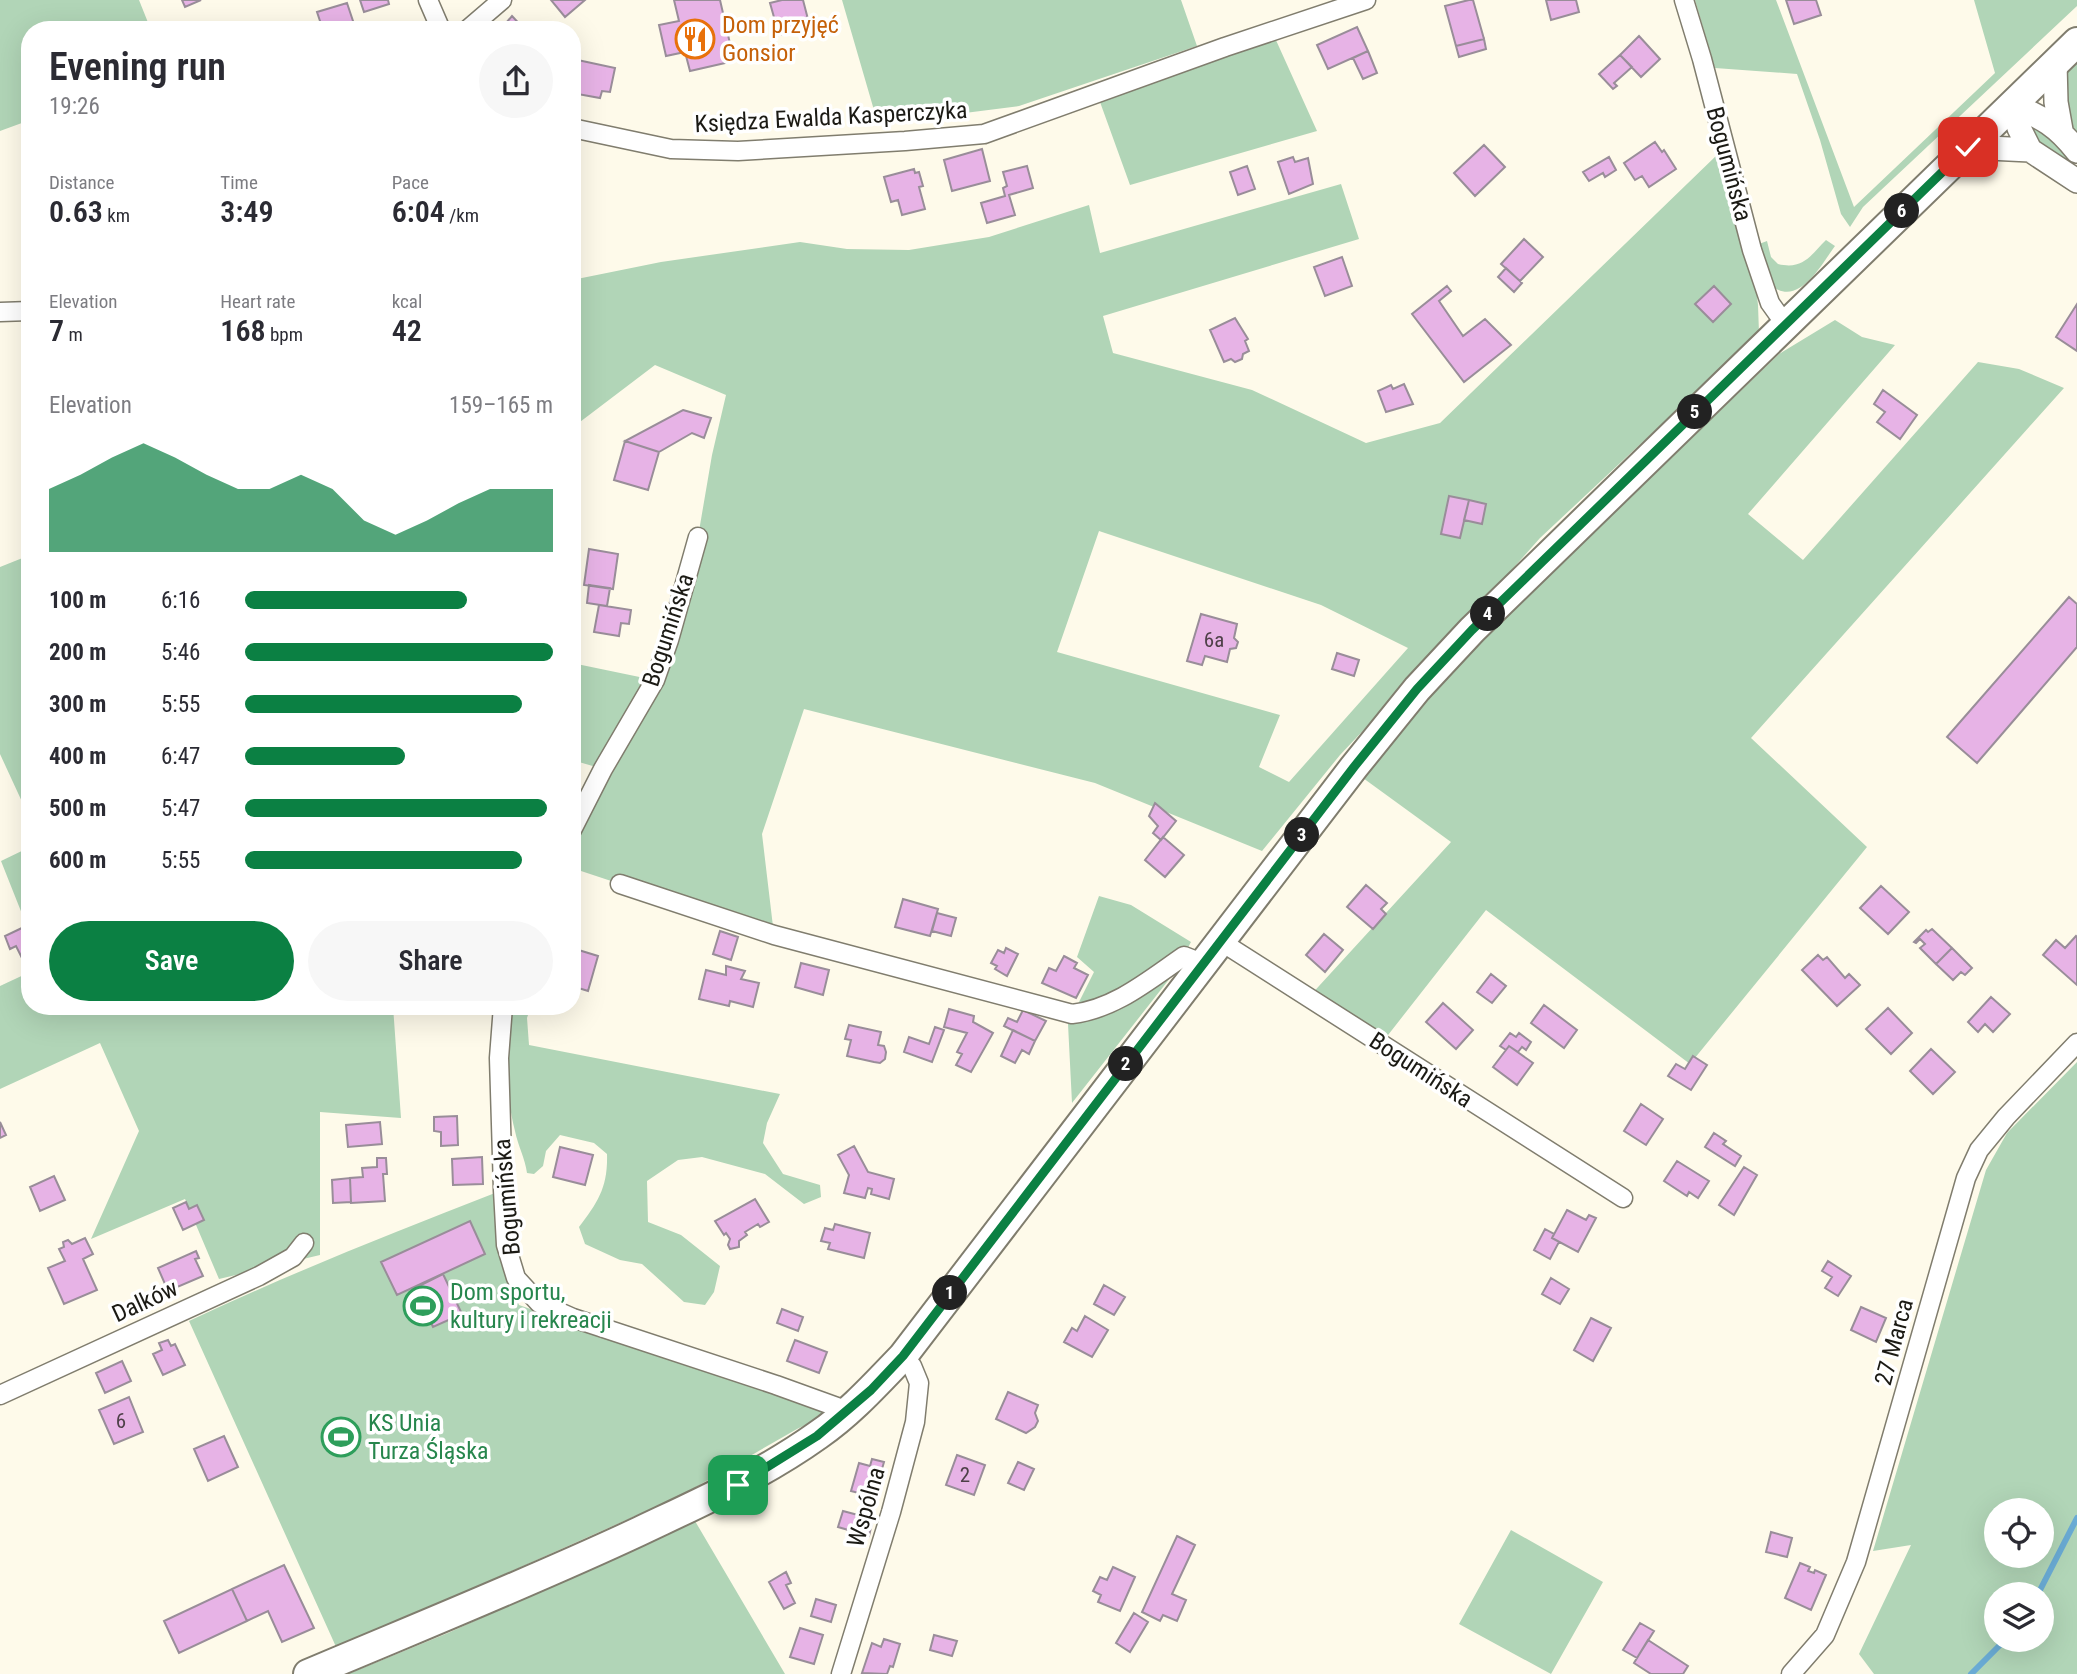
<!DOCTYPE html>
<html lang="en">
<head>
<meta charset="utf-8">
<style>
  body { margin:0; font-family:"Roboto Condensed",sans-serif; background:#f7f7f7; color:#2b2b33; height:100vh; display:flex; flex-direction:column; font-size:26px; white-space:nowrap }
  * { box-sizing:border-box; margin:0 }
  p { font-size:23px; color:#7c7c81 }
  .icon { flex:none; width:38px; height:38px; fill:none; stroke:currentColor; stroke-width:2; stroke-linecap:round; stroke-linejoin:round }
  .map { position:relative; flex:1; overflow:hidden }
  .side { position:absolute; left:21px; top:21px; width:560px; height:994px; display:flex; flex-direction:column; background:#fff; border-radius:28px; box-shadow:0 7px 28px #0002 }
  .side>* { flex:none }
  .fabs { position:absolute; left:1984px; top:1498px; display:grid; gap:14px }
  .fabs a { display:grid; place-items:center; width:70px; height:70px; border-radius:50%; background:#fff; box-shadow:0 7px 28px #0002; font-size:35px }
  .pin { position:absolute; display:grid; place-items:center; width:60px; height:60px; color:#fff; margin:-30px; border-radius:14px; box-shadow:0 4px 10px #0006 }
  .km { position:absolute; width:35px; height:35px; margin:-18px; border-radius:50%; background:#222; color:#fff; font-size:19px; line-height:35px; text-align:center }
  .round { display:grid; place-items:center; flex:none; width:74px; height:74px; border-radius:37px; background:#f7f7f7 }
  .summary { display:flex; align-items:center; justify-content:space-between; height:119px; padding:0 28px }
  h1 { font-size:38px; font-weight:600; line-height:52px }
  .figures { display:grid; grid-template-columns:repeat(3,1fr); gap:10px; height:119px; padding:7px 28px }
  .figures div { display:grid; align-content:center }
  .figures b { font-size:30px; font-weight:600 }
  .figures small { font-size:19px; font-weight:400 }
  .figures p { font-size:19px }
  .chart { height:196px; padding:14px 28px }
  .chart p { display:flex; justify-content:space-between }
  .chart svg { width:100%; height:126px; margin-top:7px; fill:#0b8043; opacity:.7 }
  .primary-button { display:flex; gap:14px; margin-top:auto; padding:14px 28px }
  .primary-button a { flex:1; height:80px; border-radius:42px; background:#0b8043; color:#fff; font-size:28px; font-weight:600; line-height:80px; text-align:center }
  .primary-button a+a { background:#f7f7f7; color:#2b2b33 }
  ul { padding:0 28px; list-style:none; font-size:23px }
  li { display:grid; grid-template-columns:112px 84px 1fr; align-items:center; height:52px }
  li i { height:18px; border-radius:9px; background:#0b8043 }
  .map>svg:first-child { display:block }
  .green { fill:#b1d5b7; fill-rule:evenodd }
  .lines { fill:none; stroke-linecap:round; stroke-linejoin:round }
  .stream { stroke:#6aabd4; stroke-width:6 }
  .building { fill:#e7b3e6; stroke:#998d99; stroke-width:2 }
  .minor-casing { stroke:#807d6e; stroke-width:21 }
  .tertiary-casing { stroke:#807d6e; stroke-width:26 }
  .primary-casing { stroke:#807d6e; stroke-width:32 }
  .minor { stroke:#fff; stroke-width:18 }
  .tertiary { stroke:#fff; stroke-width:23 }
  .primary { stroke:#fff; stroke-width:28 }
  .route-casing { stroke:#fff; stroke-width:14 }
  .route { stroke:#0b8043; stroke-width:9 }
  .labels { text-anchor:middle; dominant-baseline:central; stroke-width:7; stroke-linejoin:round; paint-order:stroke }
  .number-label { font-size:21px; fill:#4e4048 }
  .food-label { font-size:24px; fill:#c56008; stroke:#fff; text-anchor:start }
  .street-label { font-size:24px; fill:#1b1a14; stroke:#fff }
  .leisure-label { font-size:24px; fill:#27864d; stroke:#fff; text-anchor:start }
</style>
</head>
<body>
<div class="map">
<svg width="2077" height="1674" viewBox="0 0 2077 1674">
  <rect width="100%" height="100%" fill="#fefaea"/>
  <path class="green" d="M0 0H139L151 30H30V120L0 131Z
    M842 0H1181L1197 46 1019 106 878 124Z
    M1695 0H1776L1854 207 1995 73 1974 0H2077V6L1863 207 1850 227 1841 214 1820 140 1797 74 1715 68Z
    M1275 38 1317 131 1130 185 1100 102Z
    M2077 55V136C2063 107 2058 83 2077 55Z
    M2030 120 2047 130 2074 161 2072 166 2030 138Z
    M1718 154 1752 250 1758 305 1759 333 1540 538 1457 631 1340 755 1262 851 1095 783 804 709 762 834 774 935 572 868V830L603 769 572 760V663L654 680 698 537 712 455 726 395 655 365 572 428V280L661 262 800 242 847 249 909 250 989 237 1089 205 1100 253 1341 184 1359 239 1103 316 1113 353 1252 390 1366 443 1440 423ZM1099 531 1321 605 1408 648 1289 782 1259 767 1280 715 1057 652Z
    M1826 240 1835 246C1821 265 1799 307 1772 286L1759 244 1767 241 1771 257 1778 264C1803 270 1810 256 1826 240Z
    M1835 320 1862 337 1895 345 1748 514 1803 560 1978 362 2019 369 2064 388 1751 738 1867 847 1690 1064 1486 910 1381 1044 1308 998 1451 842 1363 778 1422 702 1479 643 1779 354Z
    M30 555V819L0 754V567Z
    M30 847V934L1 861Z
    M1099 896 1131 905 1191 942 1174 973 1072 1103 1068 1024 1094 972 1077 957Z
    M30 972V1006H393L401 1118 320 1112V1255L219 1279 185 1199 91 1239 139 1131 100 1043 0 1089V986Z
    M511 1006H531L527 1018 529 1045 780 1094 767 1123 763 1143 783 1174 820 1185 821 1197 804 1204 765 1174 702 1157 678 1160 647 1181 648 1222 681 1235 720 1266 714 1292 705 1305 684 1302 642 1264 620 1260 585 1244 579 1227C598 1202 608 1187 607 1154L594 1143 560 1135 546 1151 543 1166 534 1174 527 1173C525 1158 518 1146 515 1131 504 1090 509 1048 511 1006Z
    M2077 1062V1674H1874L1859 1654 1911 1545 1873 1551 1986 1170 2007 1133ZM1997 1510H2042V1556H1997ZM1997 1594H2042V1640H1997Z
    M495 1193 500 1253 519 1305 830 1413 797 1429 680 1496 337 1649 189 1321C289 1274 392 1233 495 1193Z
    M695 1521 785 1674H348L448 1633Z
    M1511 1530 1603 1582 1551 1674 1459 1624Z"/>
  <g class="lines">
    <path class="stream" d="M2038 1594 2077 1518
      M1971 1674 2005 1640"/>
  </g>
  <path class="building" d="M182 0H201L185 7Z
    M360 0H388L389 4 364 12Z
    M551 0H585L565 17Z
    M674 0H720L734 61 690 71 685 52 666 56 659 25 679 21Z
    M782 0H803L810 27 779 35 770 3Z
    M1469 0H1473L1484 39 1456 46 1445 6Z
    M1546 0H1576L1579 12 1551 20Z
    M1786 0H1816L1821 15 1794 24Z
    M347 3 356 30H323L317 12Z
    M512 16 525 30H500Z
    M1357 27 1368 51 1328 69 1317 45Z
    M1639 36 1660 59 1641 77 1620 55Z
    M1484 39 1486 49 1459 57 1456 46Z
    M1368 51 1377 73 1363 79 1353 58Z
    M1620 55 1632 67 1614 83 1617 86 1613 89 1599 74Z
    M573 59 615 68 610 92 602 91 600 98 572 93Z
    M1655 142 1662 152 1664 150 1676 169 1649 187 1642 176 1635 180 1624 163Z
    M1484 145 1505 167 1475 196 1454 173Z
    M982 149 990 181 952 191 944 160Z
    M1293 157 1295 162 1308 158 1313 184 1289 194 1278 162Z
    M1609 157 1616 170 1605 177 1603 173 1589 181 1583 172Z
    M1027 166 1033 188 1009 195 1015 215 987 223 981 203 1005 196 1003 188 1007 186 1003 172Z
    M1247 166 1255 189 1238 195 1230 172Z
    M914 169 915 173 919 172 923 186 919 187 925 209 902 215 898 200 891 202 884 177Z
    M1524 239 1543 257 1520 281 1501 264Z
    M1342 257 1352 286 1325 296 1314 267Z
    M1506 268 1522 283 1514 292 1498 277Z
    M1447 286 1451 291 1439 301 1463 336 1485 319 1511 345 1464 382 1412 314Z
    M1714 286 1731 304 1713 322 1695 304Z
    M2077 304V351L2056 337Z
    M1235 318 1248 339 1245 341 1249 351 1243 354 1242 359 1235 362 1231 359 1224 362 1210 330Z
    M1404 384 1413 404 1386 412 1378 391 1391 385 1393 389Z
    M1883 390 1917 415 1900 439 1877 422 1885 412 1874 404Z
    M683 410 711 418 704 438 692 433 659 452 625 441Z
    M625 441 659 452 648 490 614 480Z
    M1449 496 1469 500 1460 538 1441 534Z
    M1469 500 1486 504 1482 524 1464 520Z
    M589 549 618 554 613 589 584 585Z
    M589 585 610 588 607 606 587 603Z
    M2069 597 2077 604V647L1977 763 1947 737Z
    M599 605 631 610 629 624 621 623 619 636 594 632Z
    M1201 614 1237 624 1234 638 1238 642 1236 648 1230 649 1227 662 1205 656 1202 665 1187 661Z
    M1337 653 1359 660 1354 676 1332 669Z
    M1155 803 1176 821 1161 840 1153 833 1158 826 1149 816Z
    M1163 837 1184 855 1165 877 1145 860Z
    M1366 885 1387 903 1381 909 1386 914 1373 929 1347 907Z
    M1881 886 1909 912 1888 934 1860 908Z
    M903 899 938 909 930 936 895 927Z
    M937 913 956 918 951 936 932 931Z
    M24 927 25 930 30 928V960L24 962 16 946 10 949 5 936Z
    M1932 929 1952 948 1936 964 1920 948 1925 944 1920 939 1916 943 1914 942 1926 930 1928 932Z
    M720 931 738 937 731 960 713 954Z
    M1324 934 1343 950 1325 972 1306 955Z
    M2076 936 2077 937V985L2043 955 2056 940 2065 948Z
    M572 948 598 956 588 991 572 986Z
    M1006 948 1018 954 1007 976 995 969 997 966 991 963 998 950 1004 953Z
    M1952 948 1972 968 1965 975 1961 972 1953 980 1936 964Z
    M1818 955 1823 960 1827 957 1845 978 1849 974 1860 985 1837 1006 1802 970Z
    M1064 956 1077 963 1074 968 1088 975 1076 998 1042 983 1049 968 1056 971Z
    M801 963 829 970 823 995 795 987Z
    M726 966 745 971 741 979 759 983 753 1007 730 1001 729 1006 699 999 706 970 726 975Z
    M1491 974 1506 986 1492 1003 1477 992Z
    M1991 997 2010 1014 1993 1032 1985 1024 1978 1032 1968 1022Z
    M1443 1003 1473 1030 1456 1049 1426 1022Z
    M1544 1005 1577 1030 1564 1048 1531 1023Z
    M1888 1008 1912 1033 1891 1054 1866 1029Z
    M949 1009 974 1016 973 1022 993 1033 971 1072 956 1065 962 1054 957 1052 967 1033 944 1027Z
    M1023 1010 1046 1021 1035 1041 1004 1026 1008 1018 1017 1022Z
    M849 1025 881 1032 878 1045 884 1046 886 1052 885 1059 880 1063 874 1062 847 1056 851 1040 845 1039Z
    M935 1027 944 1030 932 1062 904 1052 909 1037 929 1044Z
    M1013 1030 1035 1041 1029 1054 1022 1050 1015 1063 1001 1056Z
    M1510 1033 1516 1037 1519 1033 1531 1042 1526 1050 1522 1047 1518 1052 1509 1046 1506 1050 1500 1046Z
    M1509 1046 1533 1063 1517 1085 1493 1067Z
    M1931 1049 1955 1072 1933 1094 1910 1071Z
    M1693 1056 1707 1065 1691 1090 1668 1076 1676 1064 1685 1069Z
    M1641 1104 1663 1119 1646 1145 1624 1131Z
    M457 1116 458 1145 441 1146V1132L434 1131V1117Z
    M0 1122 6 1135 0 1138Z
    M380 1122 382 1144 348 1147 346 1125Z
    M1714 1133 1726 1141 1723 1144 1741 1156 1735 1166 1705 1147Z
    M854 1146 868 1172 894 1179 889 1199 871 1194 872 1189 868 1188 865 1198 844 1193 849 1175 838 1155Z
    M560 1147 593 1155 585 1185 553 1177Z
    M482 1157 483 1184 453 1185 452 1159Z
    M377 1158H386L387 1174H383L385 1201 351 1203 350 1178 363 1177 362 1168 377 1167Z
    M1677 1161 1709 1181 1698 1198 1689 1192 1687 1196 1664 1181Z
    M1744 1167 1757 1175 1734 1215 1719 1205Z
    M54 1176 65 1200 40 1211 30 1187Z
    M350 1178 351 1202 333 1203 332 1180Z
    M755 1199 769 1222 760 1227 758 1224 745 1232 747 1235 739 1241V1247L730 1249 728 1245 730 1239 726 1233 724 1235 715 1221Z
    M186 1202 189 1209 197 1205 204 1220 183 1230 173 1208Z
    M1567 1210 1586 1220 1589 1215 1596 1218 1578 1252 1552 1238Z
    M470 1221 485 1254 397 1295 381 1262Z
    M835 1224 870 1233 864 1258 828 1249 830 1243 821 1241 825 1228 833 1230Z
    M1545 1229 1554 1234 1552 1238 1559 1242 1550 1259 1534 1250Z
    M85 1238 93 1254 83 1259 97 1290 64 1304 48 1268 65 1261 59 1249 64 1247 63 1242 68 1240 72 1244Z
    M196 1251 199 1258 195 1259 203 1276 168 1291 158 1268Z
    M1828 1261 1851 1276 1838 1296 1825 1288 1832 1277 1822 1271Z
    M443 1274 462 1314 433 1327 415 1288Z
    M1551 1278 1569 1289 1560 1304 1542 1294Z
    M1104 1285 1125 1297 1114 1315 1094 1304Z
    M1861 1307 1886 1318 1876 1342 1851 1330Z
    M782 1309 803 1317 798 1331 777 1323Z
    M1085 1316 1108 1330 1092 1357 1064 1342 1072 1328 1077 1331Z
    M1591 1318 1611 1328 1593 1361 1574 1350Z
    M168 1340 171 1346 175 1344 185 1365 163 1375 153 1354 162 1350 159 1343Z
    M795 1340 827 1352 819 1373 787 1361Z
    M122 1361 131 1381 105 1393 96 1373Z
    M1008 1392 1038 1405 1035 1413 1038 1421 1035 1427 1026 1433 996 1419Z
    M129 1397 143 1432 114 1444 99 1410Z
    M224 1436 238 1467 208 1481 194 1449Z
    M957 1455 985 1465 974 1495 946 1485Z
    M872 1459 884 1462 874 1497 851 1491 859 1463 870 1466Z
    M1018 1462 1034 1469 1024 1490 1008 1483Z
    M843 1511 873 1519 869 1536 838 1527Z
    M1771 1532 1792 1538 1787 1557 1766 1552Z
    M1177 1536 1195 1545 1172 1594 1186 1600 1177 1621 1163 1615 1160 1621 1142 1612Z
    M1800 1563 1810 1567 1808 1571 1814 1573 1815 1570 1826 1575 1811 1610 1785 1598Z
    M284 1565 314 1628 282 1642 268 1611 247 1621 232 1589Z
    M1113 1567 1135 1577 1120 1611 1098 1602 1101 1595 1093 1591 1100 1577 1107 1580Z
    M786 1572 791 1583 786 1585 795 1603 784 1609 769 1582Z
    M232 1589 247 1621 179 1653 164 1621Z
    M816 1599 836 1605 831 1622 811 1616Z
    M1134 1613 1148 1622 1130 1652 1116 1643Z
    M1640 1623 1654 1631 1637 1658 1623 1650Z
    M800 1628 823 1635 814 1664 790 1657Z
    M934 1635 957 1641 952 1656 930 1650Z
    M884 1639 900 1644 893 1667 890 1666 887 1674 862 1673 872 1643 881 1647Z
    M1648 1640 1688 1666 1683 1674H1651L1634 1663Z"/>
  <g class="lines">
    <defs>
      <path id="minor" d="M428 0 441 30
        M1684 0 1702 59 1752 250 1770 303 1785 324
        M467 30 502 0
        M572 128 671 149 738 151 905 141 984 134 1225 47 1366 0
        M0 312 30 311
        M572 830 603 769 655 680 669 640 698 537
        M620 884 774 935 1072 1014C1115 1009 1149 980 1184 956L1202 963
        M1220 941 1623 1198
        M503 1006 499 1058 503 1190 506 1245 516 1278 539 1303 573 1318 776 1385 848 1411
        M0 1395 259 1276 293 1257 304 1243
        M841 1674 891 1512 915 1422 919 1383 912 1366 903 1356
        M1791 1674 1825 1635 1856 1562 1966 1178 1979 1150 2006 1117 2077 1043"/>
      <path id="tertiary" d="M2055 63 2056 102 2061 130
        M2012 104C2042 118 2056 124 2077 151
        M2012 104 2019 128 2030 150
        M1968 147 2030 150 2077 181"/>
      <path id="primary" d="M308 1674C419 1627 531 1582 640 1531 701 1502 762 1475 818 1435 850 1413 876 1384 903 1356L1354 767 1417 689 1472 630 2077 42"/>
    </defs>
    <use href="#minor" class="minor-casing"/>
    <use href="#tertiary" class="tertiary-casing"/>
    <use href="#primary" class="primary-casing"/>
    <use href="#minor" class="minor"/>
    <use href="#tertiary" class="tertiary"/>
    <use href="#primary" class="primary"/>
  </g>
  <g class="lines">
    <defs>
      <path id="route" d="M738 1485 817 1436 871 1390 903 1356 1354 767 1417 689 1472 630 1968 147"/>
    </defs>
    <use href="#route" class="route-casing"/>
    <use href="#route" class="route"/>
  </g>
  <defs>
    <symbol id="restaurant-ring" viewBox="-11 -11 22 22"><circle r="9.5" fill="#fff" stroke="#e8710a" stroke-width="1.5"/><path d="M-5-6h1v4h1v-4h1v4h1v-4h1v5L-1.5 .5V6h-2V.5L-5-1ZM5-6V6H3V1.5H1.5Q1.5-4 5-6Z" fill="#e8710a"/></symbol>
    <symbol id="stadium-ring" viewBox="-11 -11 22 22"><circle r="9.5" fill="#fff" stroke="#2e9e5b" stroke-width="1.5"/><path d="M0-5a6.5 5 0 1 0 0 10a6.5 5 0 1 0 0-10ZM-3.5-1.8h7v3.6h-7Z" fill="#2e9e5b"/></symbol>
  </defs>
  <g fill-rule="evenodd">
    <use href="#restaurant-ring" x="673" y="17" width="44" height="44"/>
    <use href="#stadium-ring" x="401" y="1284" width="44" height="44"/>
    <use href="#stadium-ring" x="319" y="1415" width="44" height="44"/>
  </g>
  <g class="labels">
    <g class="number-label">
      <text x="1214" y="640">6a</text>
      <text x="121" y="1421">6</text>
      <text x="965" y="1475">2</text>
    </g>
    <g class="food-label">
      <text x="722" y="25">Dom przyjęć<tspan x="722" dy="28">Gonsior</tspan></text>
    </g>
    <g class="street-label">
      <text transform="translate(831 117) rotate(-3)">Księdza Ewalda Kasperczyka</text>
      <text transform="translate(1729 164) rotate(75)">Bogumińska</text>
      <text transform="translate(668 630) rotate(-72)">Bogumińska</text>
      <text transform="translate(1421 1070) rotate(33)">Bogumińska</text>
      <text transform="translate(507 1197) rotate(-95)">Bogumińska</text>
      <text transform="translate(145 1301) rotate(-25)">Dalków</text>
      <text transform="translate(1894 1342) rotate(-75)">27 Marca</text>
      <text transform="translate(866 1507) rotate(-74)">Wspólna</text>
    </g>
    <g class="leisure-label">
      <text x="450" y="1292">Dom sportu,<tspan x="450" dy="28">kultury i rekreacji</tspan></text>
      <text x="368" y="1423">KS Unia<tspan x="368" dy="28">Turza Śląska</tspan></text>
    </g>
  </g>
</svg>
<div class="fabs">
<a><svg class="icon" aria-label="locate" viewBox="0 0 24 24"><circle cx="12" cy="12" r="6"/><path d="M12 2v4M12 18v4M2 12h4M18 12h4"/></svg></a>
<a><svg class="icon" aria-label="layers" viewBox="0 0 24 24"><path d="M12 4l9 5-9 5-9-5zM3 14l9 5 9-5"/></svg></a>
</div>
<div class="pin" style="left:738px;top:1485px;background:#1e9e55"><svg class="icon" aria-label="arrive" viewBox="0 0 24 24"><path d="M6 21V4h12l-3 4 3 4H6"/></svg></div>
<div class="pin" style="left:1968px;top:147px;background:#d93025"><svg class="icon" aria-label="check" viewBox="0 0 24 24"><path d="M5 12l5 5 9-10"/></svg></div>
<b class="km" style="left:950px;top:1293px">1</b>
<b class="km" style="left:1126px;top:1064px">2</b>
<b class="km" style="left:1302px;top:835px">3</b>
<b class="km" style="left:1488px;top:614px">4</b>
<b class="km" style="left:1695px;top:412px">5</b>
<b class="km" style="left:1902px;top:211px">6</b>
<section class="side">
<div class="summary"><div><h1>Evening run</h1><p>19:26</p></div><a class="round"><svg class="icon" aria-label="share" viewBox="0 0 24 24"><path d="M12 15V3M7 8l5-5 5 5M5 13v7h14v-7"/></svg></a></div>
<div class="figures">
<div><p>Distance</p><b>0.63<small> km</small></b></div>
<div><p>Time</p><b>3:49</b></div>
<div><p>Pace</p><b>6:04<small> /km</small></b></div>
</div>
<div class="figures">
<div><p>Elevation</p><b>7<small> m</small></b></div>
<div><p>Heart rate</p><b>168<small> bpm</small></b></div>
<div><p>kcal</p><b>42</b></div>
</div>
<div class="chart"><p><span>Elevation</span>159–165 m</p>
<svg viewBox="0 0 160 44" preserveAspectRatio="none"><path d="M0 44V22L10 17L20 11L30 6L40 11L50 17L60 22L70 22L80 17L90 22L100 33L110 38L120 33L130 27L140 22L150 22L160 22V44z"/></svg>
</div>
<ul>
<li><b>100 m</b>6:16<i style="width:72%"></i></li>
<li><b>200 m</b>5:46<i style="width:100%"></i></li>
<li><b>300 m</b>5:55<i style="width:90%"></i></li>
<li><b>400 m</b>6:47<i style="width:52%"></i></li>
<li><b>500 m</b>5:47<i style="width:98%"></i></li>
<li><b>600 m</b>5:55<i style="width:90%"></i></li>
</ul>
<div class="primary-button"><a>Save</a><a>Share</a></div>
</section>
</div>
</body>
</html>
